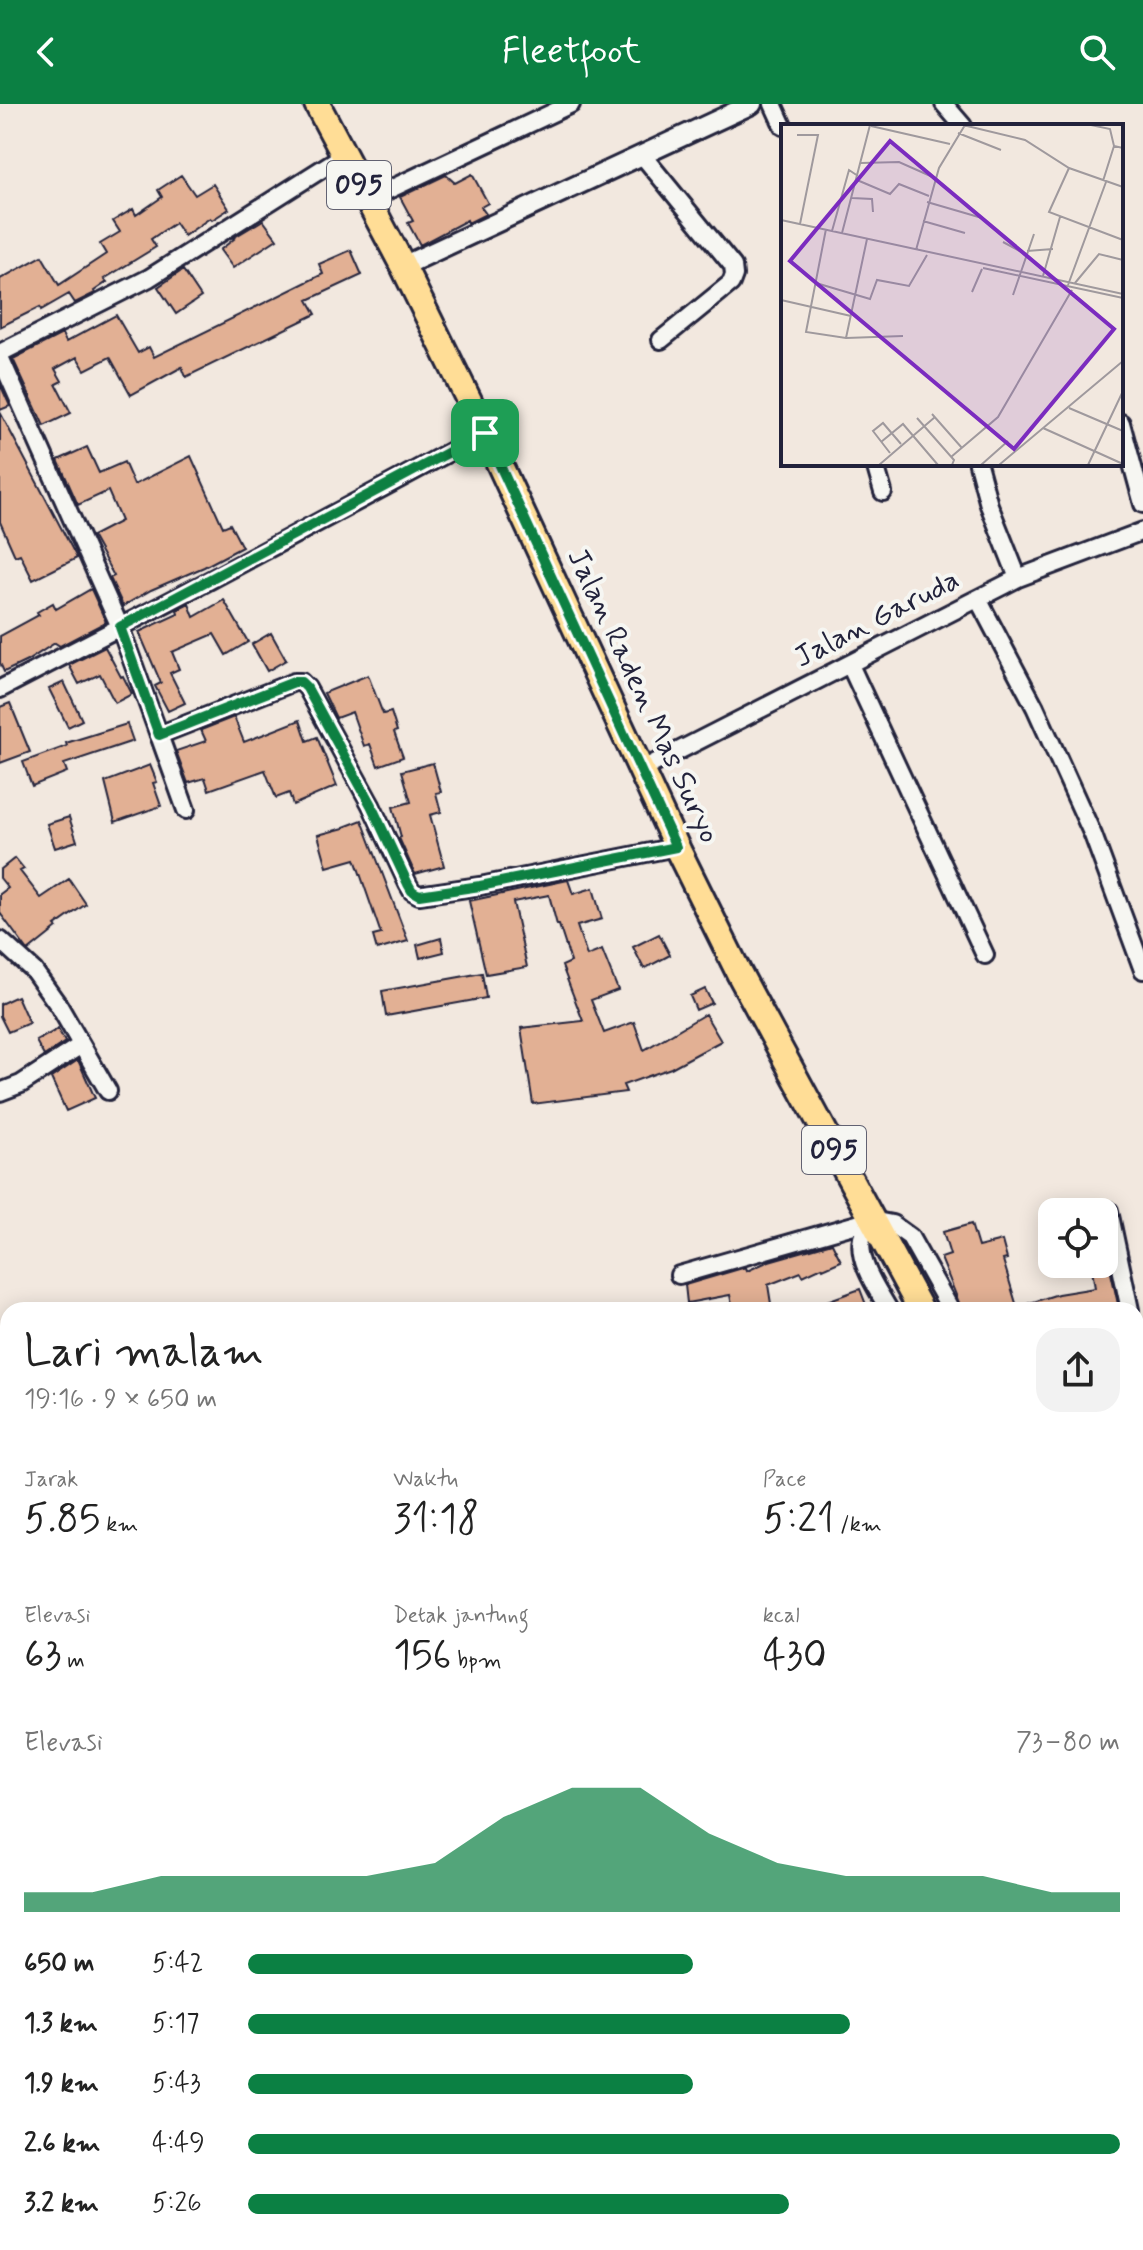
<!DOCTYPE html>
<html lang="id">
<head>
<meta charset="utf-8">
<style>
  body { margin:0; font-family:Mynerve,sans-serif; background:#f2f2f2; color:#222; height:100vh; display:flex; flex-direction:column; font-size:30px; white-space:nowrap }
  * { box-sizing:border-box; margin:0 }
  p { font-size:26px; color:#767676 }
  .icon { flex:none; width:44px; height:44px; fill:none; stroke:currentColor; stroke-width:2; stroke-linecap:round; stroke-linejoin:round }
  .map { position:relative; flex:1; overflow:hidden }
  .side { position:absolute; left:0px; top:1198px; width:1144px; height:948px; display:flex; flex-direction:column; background:#fff; border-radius:24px 24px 0 0; box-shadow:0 4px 20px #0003 }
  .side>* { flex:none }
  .buttons { position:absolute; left:1038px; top:1094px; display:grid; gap:16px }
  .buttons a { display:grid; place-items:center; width:80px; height:80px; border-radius:16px; background:#fff; box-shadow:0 4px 20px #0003; font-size:40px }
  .pin { position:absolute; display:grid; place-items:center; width:68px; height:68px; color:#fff; margin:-34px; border-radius:16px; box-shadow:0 4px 12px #0006 }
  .round { display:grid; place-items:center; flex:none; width:84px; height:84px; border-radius:24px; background:#f2f2f2 }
  .head { display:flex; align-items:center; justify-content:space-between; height:136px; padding:0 24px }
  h1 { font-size:44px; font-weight:600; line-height:60px }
  .figures { display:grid; grid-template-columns:repeat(3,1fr); gap:12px; height:136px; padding:8px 24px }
  .figures div { display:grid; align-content:center }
  .figures b { font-size:40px; font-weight:600 }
  .figures small { font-size:22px; font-weight:400 }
  .figures p { font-size:22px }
  .chart { height:224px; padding:16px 24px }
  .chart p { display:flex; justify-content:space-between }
  .chart svg { width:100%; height:144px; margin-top:8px; fill:#0b8043; opacity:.7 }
  ul { padding:0 24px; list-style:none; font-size:26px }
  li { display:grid; grid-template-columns:128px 96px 1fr; align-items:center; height:60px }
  li i { height:20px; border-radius:10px; background:#0b8043 }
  header { display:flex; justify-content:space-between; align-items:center; height:104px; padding:0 24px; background:#0b8043; color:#fff; font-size:36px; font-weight:600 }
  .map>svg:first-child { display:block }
  .building { fill:#e2b094; stroke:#22223b; stroke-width:2 }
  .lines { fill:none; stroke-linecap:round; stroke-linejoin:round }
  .service-casing { stroke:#22223b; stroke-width:14 }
  .minor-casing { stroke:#22223b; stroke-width:22 }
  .tertiary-casing { stroke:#22223b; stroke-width:24 }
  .primary-casing { stroke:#22223b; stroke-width:30 }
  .service { stroke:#f6f6f2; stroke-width:8 }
  .minor { stroke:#f6f6f2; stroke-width:16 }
  .tertiary { stroke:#f6f6f2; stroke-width:18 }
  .primary { stroke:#ffdd96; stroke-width:24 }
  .route-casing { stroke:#fff; stroke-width:16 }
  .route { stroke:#0b8043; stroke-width:10 }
  .labels { text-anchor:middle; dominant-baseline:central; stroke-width:8; stroke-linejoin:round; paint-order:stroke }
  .shield { fill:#f6f6f2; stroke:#626272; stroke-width:2 }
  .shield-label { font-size:28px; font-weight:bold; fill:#22223b }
  .street-label { font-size:30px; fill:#22223b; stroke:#f6f6f2 }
  .inset-road { fill:none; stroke:#9f999d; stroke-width:2 }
  .view { fill:#7b2cbf; fill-opacity:0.15; stroke:#7b2cbf; stroke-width:4 }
  .inset-edge { fill:none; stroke:#22223b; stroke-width:4 }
</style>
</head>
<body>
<header><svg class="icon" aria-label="back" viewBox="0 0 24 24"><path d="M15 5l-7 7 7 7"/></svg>Fleetfoot<svg class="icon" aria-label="search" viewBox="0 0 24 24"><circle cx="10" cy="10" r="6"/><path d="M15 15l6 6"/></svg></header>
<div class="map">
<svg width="1143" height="2146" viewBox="0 0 1143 2146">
  <rect width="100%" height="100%" fill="#f2e8df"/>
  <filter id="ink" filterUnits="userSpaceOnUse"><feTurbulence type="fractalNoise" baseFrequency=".0125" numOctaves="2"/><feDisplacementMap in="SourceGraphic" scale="16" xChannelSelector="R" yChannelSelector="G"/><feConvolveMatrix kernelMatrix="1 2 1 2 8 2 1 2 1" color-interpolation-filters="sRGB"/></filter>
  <g filter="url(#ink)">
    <path class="building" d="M472 70 488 99 481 103 486 110 468 119 467 116 420 141 408 119 413 117 400 93 446 71 455 79Z
      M181 71 195 91 213 80 229 105 212 116 210 114 184 132 175 119 151 135 156 143 104 175 107 178 94 187 95 189 75 199 69 190 41 206 40 203 0 223V175L42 152 59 181 106 150 100 140 120 128 113 117 133 105 136 111 162 93 158 86Z
      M263 116 277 135 233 164 220 146 234 135 233 134Z
      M351 146 362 171 308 196 316 210 186 273 182 263 131 291 110 253 85 266 77 253 55 265 62 277 56 280 71 309 44 322 13 255 62 230 66 238 116 211 138 249 149 243 154 253 323 170 319 160Z
      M183 166 201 193 176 210 158 183Z
      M0 280 10 302 0 306Z
      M0 308 77 454 33 476 20 450 15 452 0 418Z
      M87 343 99 369 124 358 134 381 191 352 223 423 230 420 242 443 204 463 151 486 123 502 110 474 114 472 92 432 121 417 108 387 78 401 58 356Z
      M91 485 106 518 60 542 55 539 27 557 4 568 0 559V532L39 511 37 508 53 499 56 505Z
      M224 496 248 538 226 551 214 530 172 548 179 565 170 569 185 599 168 607 155 582 161 579 139 528 178 510 177 506 189 500 194 513Z
      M271 529 286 556 267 567 252 540Z
      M105 543 121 573 123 572 132 590 115 599 100 570 79 580 69 561Z
      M368 571 383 610 391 608 397 627 394 628 403 653 378 662 370 640 364 642 352 608 336 614 324 589Z
      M64 578 82 616 68 623 49 585Z
      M10 599 30 648 0 659V603Z
      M234 613 244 638 300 616 307 637 317 633 337 682 293 701 289 689 276 694 265 666 209 686 205 674 188 679 176 647 206 637 201 626Z
      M127 620 133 637 64 660 67 668 32 682 23 658 67 642 66 639Z
      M433 659 441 688 436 689 441 708 430 711 444 762 415 770 399 734 401 733 393 703 411 698 402 667Z
      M150 661 157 678 153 679 161 702 115 718 105 678Z
      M69 713 77 737 55 744 47 720Z
      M362 716 408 837 377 846 373 832 381 830 355 755 327 763 318 731 344 724V723Z
      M15 754 24 765 20 767 41 794 69 775 86 800 55 822 57 824 28 847 0 809V790L8 784 0 774V766Z
      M568 776 573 790 593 784 602 815 577 822 587 852 602 846 618 886 591 896 604 929 634 918 644 946 705 910 721 937 671 964 623 981 626 988 533 1000 521 924 583 917 562 862 571 858 559 821H557L549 791 513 798 527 863 486 870 469 797Z
      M659 830 670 851 644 865 633 843Z
      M441 834 444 848 420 854 417 841Z
      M482 869 486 894 386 912 382 887Z
      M705 885 712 899 696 906 690 892Z
      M17 892 29 919 8 928 0 912V900Z
      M58 925 65 938 44 952 36 937Z
      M78 956 95 994 66 1007 51 974Z
      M971 1120 978 1143 1002 1137 1007 1155 1003 1156 1018 1206H962L941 1154 950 1151 943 1128Z
      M832 1139 841 1157 823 1165 822 1163 803 1172 801 1168 768 1181 772 1206H733L730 1191 687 1199 685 1181 746 1163 747 1167 769 1157Z
      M1091 1160H1109L1118 1200 1088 1206H1019L1018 1203 1058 1190 1095 1184Z
      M860 1185 868 1206H806L805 1205Z"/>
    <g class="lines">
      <defs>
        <path id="service" d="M1136 1893 1143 1906
          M1136 2107 1143 2103
          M1056 2138 1061 2146
          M640 2146 642 2138
          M1072 2146 1085 2138"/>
        <path id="minor" d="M773 0 783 22
          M944 0 963 22
          M643 52 733 162 734 171 731 179 661 236
          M367 96 571 0
          M0 249 149 174 344 51
          M0 253 120 523 159 631 294 578H301L307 584 371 701 408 780 412 787 419 791 480 782 676 743
          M1121 319 1143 400
          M875 360 883 388
          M978 360 989 401 1018 474
          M978 495 1035 603 1093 731 1143 866
          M850 561 985 851
          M0 585 199 482 485 329
          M159 631 186 706
          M641 666 1018 474 1143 427
          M0 836 34 867 59 902 108 987
          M0 988 21 980 81 941
          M1109 1107 1130 1206
          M871 1116C868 1122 864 1128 862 1134 857 1158 878 1186 889 1206
          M679 1171 871 1116 892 1120 910 1133 951 1206
          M1136 1232 1143 1281
          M1136 1481 1143 1478
          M1136 1550 1143 1565
          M1136 1661 1143 1674
          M1136 1727 1143 1726
          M0 1896 8 1898
          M0 2074 8 2075"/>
        <path id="tertiary" d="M403 162 752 0"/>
        <path id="primary" d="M317 0 403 162 485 329 679 748 739 869 921 1206
          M1136 1608 1143 1622"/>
      </defs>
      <use href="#service" class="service-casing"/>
      <use href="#minor" class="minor-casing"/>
      <use href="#tertiary" class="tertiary-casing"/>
      <use href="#primary" class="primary-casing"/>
      <use href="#service" class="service"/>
      <use href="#minor" class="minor"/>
      <use href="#tertiary" class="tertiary"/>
      <use href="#primary" class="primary"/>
    </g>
  </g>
  <g class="lines" filter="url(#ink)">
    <defs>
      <path id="route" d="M485 329 676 743 480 782 419 791 412 787 408 780 371 701 307 584 301 578H294L159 631 120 523Z"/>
    </defs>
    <use href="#route" class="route-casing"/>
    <use href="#route" class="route"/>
  </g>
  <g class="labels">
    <g class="shield">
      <rect x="327" y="57" width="64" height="48" rx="6"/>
      <rect x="802" y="1022" width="64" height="48" rx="6"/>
    </g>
    <g class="shield-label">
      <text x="359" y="81">095</text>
      <text x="834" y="1046">095</text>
    </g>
    <g class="street-label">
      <text transform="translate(877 515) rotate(-27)">Jalan Garuda</text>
      <text transform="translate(643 592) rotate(65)">Jalan Raden Mas Suryo</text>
    </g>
  </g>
  <g transform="translate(781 20)">
    <rect width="342" height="342" fill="#f2e8df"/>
    <path class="inset-road" d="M182 1 244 16 288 44 342 63M310 1 329 5 333 22 342 24M90 2 169 20M177 9 220 26M16 11H37L19 100M80 39 118 38 154 54M288 44 268 88 342 116M76 56 109 70 118 60 148 72M322 57 333 22M71 74 91 75 92 88M146 78 201 94M0 96 342 170M142 97 184 109M45 105 25 208 65 214 122 212M51 107 68 46 77 52M61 109 89 1M222 118 244 130M135 126 158 44 184 1M246 127 272 125M202 144 342 174M262 152 279 93M35 159 89 175 96 156 128 162 146 131M294 159 318 130 342 136M287 161 325 58M191 168 201 145M232 171 253 110M0 176 70 192M65 214 86 115M288 284 342 307M151 290 181 324M136 294 173 336 171 341M262 304 342 340M100 318 122 300 157 341M109 329 92 307 102 299 120 320M170 333 217 293 291 166M98 341 154 293M200 341 227 317M218 341 342 237M307 341 342 267"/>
    <path class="view" d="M109 17 333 205 233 325 9 137Z"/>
    <rect width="342" height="342" class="inset-edge"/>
  </g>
</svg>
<div class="buttons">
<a><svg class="icon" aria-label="locate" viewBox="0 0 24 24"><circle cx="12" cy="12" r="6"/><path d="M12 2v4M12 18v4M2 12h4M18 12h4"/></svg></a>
</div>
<div class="pin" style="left:485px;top:329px;background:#1e9e55"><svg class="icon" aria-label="arrive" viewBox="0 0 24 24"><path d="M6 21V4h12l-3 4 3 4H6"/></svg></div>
<section class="side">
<div class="head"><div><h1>Lari malam</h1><p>19:16 · 9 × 650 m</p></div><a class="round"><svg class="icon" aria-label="share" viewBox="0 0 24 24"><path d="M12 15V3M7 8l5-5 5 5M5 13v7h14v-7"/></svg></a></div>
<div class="figures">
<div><p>Jarak</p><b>5.85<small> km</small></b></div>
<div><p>Waktu</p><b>31:18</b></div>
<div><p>Pace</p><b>5:21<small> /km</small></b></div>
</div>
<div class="figures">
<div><p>Elevasi</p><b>63<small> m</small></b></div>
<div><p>Detak jantung</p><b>156<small> bpm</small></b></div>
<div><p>kcal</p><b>430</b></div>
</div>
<div class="chart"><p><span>Elevasi</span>73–80 m</p>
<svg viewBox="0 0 160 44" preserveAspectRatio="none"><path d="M0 44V38L10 38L20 33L30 33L40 33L50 33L60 29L70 15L80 6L90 6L100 20L110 29L120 33L130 33L140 33L150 38L160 38V44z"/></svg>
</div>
<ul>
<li><b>650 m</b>5:42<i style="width:51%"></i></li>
<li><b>1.3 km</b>5:17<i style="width:69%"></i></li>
<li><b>1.9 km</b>5:43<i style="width:51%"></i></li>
<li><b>2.6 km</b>4:49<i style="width:100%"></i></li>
<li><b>3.2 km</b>5:26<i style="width:62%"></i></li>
</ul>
</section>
</div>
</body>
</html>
